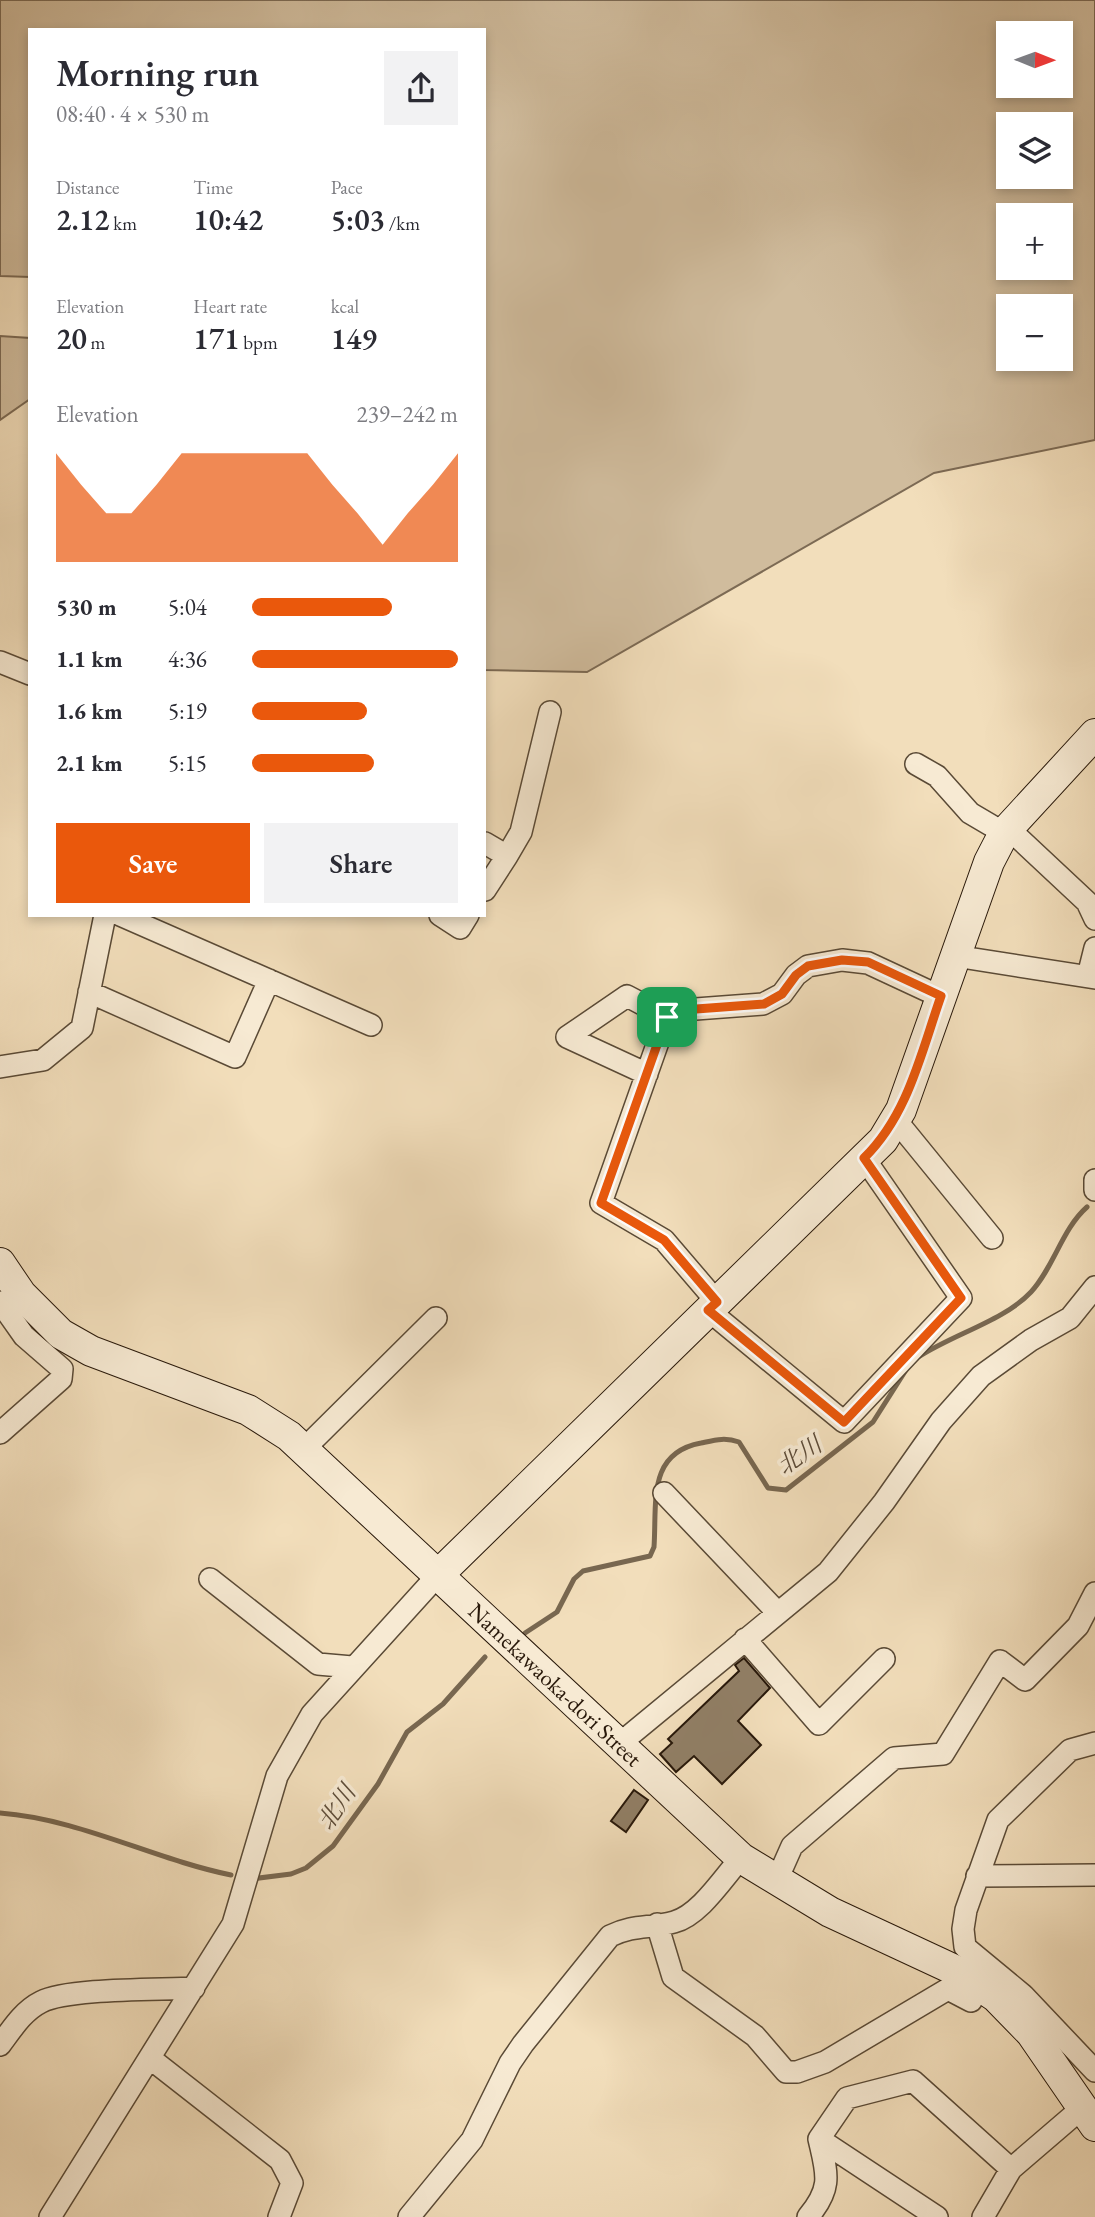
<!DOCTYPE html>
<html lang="en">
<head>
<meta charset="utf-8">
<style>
  body { margin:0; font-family:"EB Garamond","Noto Serif JP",serif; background:#f2f2f3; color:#2b2b33; height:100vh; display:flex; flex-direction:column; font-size:26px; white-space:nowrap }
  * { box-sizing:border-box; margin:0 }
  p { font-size:23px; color:#7c7c81 }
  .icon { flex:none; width:38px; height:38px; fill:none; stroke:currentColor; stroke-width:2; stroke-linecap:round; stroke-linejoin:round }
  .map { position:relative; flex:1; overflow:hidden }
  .side { position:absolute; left:28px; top:28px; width:458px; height:889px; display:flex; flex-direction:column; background:#fff; border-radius:0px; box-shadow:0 4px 10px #0003 }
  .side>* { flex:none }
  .needle { width:46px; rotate:91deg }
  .tools { position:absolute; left:996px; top:21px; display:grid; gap:14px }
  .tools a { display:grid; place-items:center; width:77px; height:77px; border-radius:0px; background:#fff; box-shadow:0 4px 10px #0003; font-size:35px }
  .pin { position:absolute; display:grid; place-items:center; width:60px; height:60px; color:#fff; margin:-30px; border-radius:14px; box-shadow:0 4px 10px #0006 }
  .round { display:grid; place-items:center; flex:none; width:74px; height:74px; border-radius:0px; background:#f2f2f3 }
  .summary { display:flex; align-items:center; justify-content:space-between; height:119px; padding:0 28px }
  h1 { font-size:38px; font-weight:600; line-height:52px }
  .metrics { display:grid; grid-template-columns:repeat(3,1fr); gap:10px; height:119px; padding:7px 28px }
  .metrics div { display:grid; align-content:center }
  .metrics b { font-size:30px; font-weight:600 }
  .metrics small { font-size:19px; font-weight:400 }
  .metrics p { font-size:19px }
  .chart { height:196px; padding:14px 28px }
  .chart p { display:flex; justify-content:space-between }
  .chart svg { width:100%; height:126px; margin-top:7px; fill:#ea580c; opacity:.7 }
  .action { display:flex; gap:14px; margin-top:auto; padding:14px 28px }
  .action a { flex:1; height:80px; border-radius:0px; background:#ea580c; color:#fff; font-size:28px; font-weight:600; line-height:80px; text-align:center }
  .action a+a { background:#f2f2f3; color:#2b2b33 }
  ul { padding:0 28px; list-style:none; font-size:23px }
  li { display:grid; grid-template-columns:112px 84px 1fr; align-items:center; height:52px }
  li i { height:18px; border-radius:9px; background:#ea580c }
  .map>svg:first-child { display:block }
  .green { fill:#d0bc9d; stroke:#7c6a54; stroke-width:2; fill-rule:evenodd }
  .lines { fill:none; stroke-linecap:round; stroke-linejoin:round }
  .stream { stroke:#786750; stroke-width:5 }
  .building { fill:#917f66; stroke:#28180a; stroke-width:2 }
  .street-casing { stroke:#5a4a36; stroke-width:24 }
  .secondary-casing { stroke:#28180a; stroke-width:32 }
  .street { stroke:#f7ead3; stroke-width:21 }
  .secondary { stroke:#f7ead3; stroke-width:30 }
  .route-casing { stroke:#fff; stroke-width:14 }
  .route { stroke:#ea580c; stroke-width:9 }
  .labels { text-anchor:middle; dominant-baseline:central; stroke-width:7; stroke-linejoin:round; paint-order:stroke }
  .street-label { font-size:23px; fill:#28180a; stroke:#f7ead3 }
  .water-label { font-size:24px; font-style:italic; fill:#5d4c39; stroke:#f7ead3 }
</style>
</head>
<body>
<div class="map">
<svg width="1095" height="2217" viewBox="0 0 1095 2217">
  <rect width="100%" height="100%" fill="#f2debb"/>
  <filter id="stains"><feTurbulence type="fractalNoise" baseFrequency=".00286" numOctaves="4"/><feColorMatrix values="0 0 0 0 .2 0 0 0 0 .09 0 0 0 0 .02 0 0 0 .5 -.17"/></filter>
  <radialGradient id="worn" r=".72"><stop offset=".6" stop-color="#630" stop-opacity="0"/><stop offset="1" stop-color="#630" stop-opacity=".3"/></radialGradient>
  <path class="green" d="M0 0H1095V440L934 473 587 672 485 670V30H30V277L0 276ZM1008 33H1060V86H1008ZM1008 124H1060V177H1008ZM1008 215H1060V268H1008ZM1008 306H1060V359H1008Z
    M0 336 30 338V399L0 420Z"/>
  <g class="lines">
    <path class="stream" d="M920 1356C954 1334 1005 1320 1031 1292 1054 1267 1062 1229 1087 1207
      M525 1633 557 1612 574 1579 583 1571 650 1556 654 1547C657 1502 647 1453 701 1443 715 1440 725 1437 739 1442L768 1488 786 1490 873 1422 906 1370
      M0 1813C80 1819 153 1859 231 1875
      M251 1879 291 1874 306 1868 333 1846 378 1784 407 1732 443 1704 485 1657"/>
  </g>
  <path class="building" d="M744 1658 770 1688 738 1721 761 1745 722 1784 694 1756 676 1772 660 1754 672 1743 668 1739 739 1671 735 1665Z
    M634 1790 648 1800 626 1832 611 1821Z"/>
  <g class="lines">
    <defs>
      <path id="street" d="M0 662 30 674
        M916 764 937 776 970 813 1004 833
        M1009 829 1087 902 1095 919
        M485 843 507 856 485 890
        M507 856 521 832 550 712
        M120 915 371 1025
        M440 915 460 928 468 915
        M955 956 1095 978
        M1088 976 1095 948
        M89 992 235 1057 269 980
        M0 1067 43 1060 82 1028 105 915
        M647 1074 567 1037 627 996 667 1017
        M895 1119 992 1238
        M1095 1180V1190
        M0 1302 24 1336 62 1369 61 1379 0 1433
        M717 1302 664 1240 601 1203 669 1011 763 1004 782 994 796 975 808 966 842 960 868 963 941 997
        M708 1310 844 1422 961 1298 864 1158
        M303 1450 436 1318
        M664 1493 777 1612
        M210 1579 318 1664 352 1667
        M745 1639 819 1724 884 1659
        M618 1745 828 1572 884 1502 941 1421 981 1376 1031 1340 1070 1318 1095 1287
        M977 1876 1095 1875
        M776 1882 792 1846 894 1758 943 1754 1000 1661 1025 1680 1078 1626 1095 1593
        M657 1924 673 1977 755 2036 786 2072H797L825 2062 948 1989 971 2001 980 1985
        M1023 1995 1095 2071
        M1012 2010 1023 1995 965 1947 963 1929 966 1910 998 1820 1070 1750 1095 1743
        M0 2045C12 2029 23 2011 41 2002 68 1988 159 1990 194 1988
        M151 2059 280 2160 292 2183 279 2217
        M50 2217 233 1924 277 1776 312 1714 438 1575
        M409 2217 472 2140 510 2063 523 2044 610 1936C635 1924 649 1929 674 1922 700 1915 723 1878 741 1858
        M808 2217C833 2187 827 2174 819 2139
        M937 2217 819 2139 847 2098 913 2081 1011 2169
        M983 2217 1011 2169 1082 2108"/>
      <g id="secondary">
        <path id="s1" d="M0 1263 21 1294 61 1334 91 1351 248 1410 289 1436 741 1858 830 1912 959 1972 996 1997 1031 2033 1095 2126"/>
        <path d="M438 1575 883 1140 901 1110 989 862 1004 833 1095 734"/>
      </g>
    </defs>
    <use href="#street" class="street-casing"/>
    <use href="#secondary" class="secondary-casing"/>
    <use href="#street" class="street"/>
    <use href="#secondary" class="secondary"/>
  </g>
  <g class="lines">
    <defs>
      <path id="route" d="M842 960 868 962 941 996C921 1053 908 1115 864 1158L961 1298 844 1422 708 1310 717 1302 664 1240 601 1203 669 1011 764 1004 782 994 796 975 808 966Z"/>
    </defs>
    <use href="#route" class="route-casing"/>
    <use href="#route" class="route"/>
  </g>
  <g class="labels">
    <g class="street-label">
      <text stroke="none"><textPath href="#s1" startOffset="709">Namekawaoka-dori Street</textPath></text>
    </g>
    <g class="water-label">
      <text transform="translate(799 1455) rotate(-34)">北川</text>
      <text transform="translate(336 1807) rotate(-56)">北川</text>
    </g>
  </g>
  <rect width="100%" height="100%" filter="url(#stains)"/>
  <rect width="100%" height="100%" fill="url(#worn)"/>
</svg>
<div class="tools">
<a><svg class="needle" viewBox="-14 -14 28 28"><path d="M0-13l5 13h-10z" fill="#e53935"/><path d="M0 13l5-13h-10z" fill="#7c7c81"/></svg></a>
<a><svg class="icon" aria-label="layers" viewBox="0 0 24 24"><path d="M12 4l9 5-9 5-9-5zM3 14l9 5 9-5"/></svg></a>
<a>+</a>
<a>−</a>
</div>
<div class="pin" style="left:667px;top:1017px;background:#1e9e55"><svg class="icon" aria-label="arrive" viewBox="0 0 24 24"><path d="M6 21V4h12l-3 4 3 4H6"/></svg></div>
<section class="side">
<div class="summary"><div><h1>Morning run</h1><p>08:40 · 4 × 530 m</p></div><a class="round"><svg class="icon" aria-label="share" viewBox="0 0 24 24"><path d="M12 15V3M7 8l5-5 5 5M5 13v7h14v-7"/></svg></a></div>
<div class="metrics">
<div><p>Distance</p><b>2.12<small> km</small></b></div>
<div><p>Time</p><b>10:42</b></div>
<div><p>Pace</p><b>5:03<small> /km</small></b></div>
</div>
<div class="metrics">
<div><p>Elevation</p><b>20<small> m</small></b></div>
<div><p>Heart rate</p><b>171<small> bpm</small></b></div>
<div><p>kcal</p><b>149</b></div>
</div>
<div class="chart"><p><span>Elevation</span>239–242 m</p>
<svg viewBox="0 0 160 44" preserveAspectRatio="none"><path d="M0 44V6L10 17L20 27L30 27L40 17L50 6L60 6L70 6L80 6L90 6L100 6L110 17L120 27L130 38L140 27L150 17L160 6V44z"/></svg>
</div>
<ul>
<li><b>530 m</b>5:04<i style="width:68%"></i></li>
<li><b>1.1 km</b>4:36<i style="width:100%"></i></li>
<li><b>1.6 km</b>5:19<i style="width:56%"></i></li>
<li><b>2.1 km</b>5:15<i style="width:59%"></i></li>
</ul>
<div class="action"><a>Save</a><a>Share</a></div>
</section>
</div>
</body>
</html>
